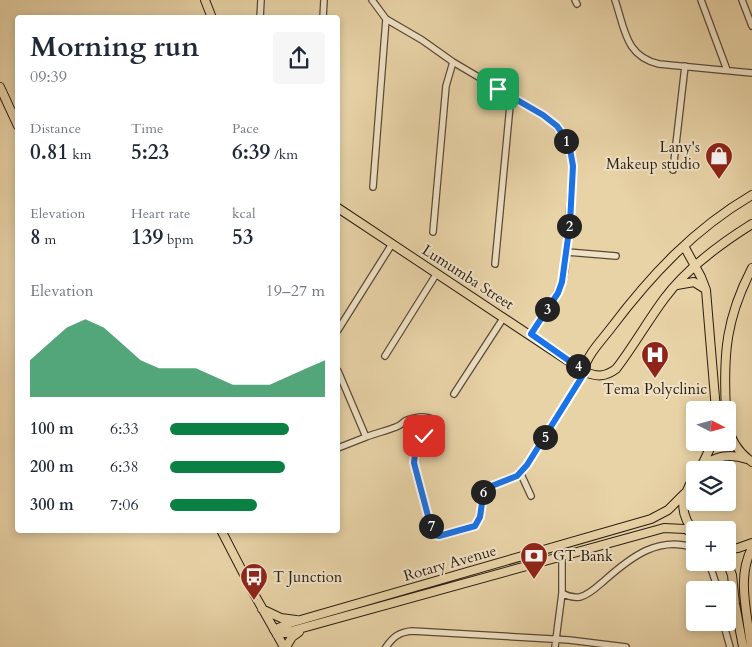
<!DOCTYPE html>
<html lang="en">
<head>
<meta charset="utf-8">
<style>
  body { margin:0; font-family:Cardo,serif; background:#f6f6f7; color:#1f2937; height:100vh; display:flex; flex-direction:column; font-size:19px; white-space:nowrap }
  * { box-sizing:border-box; margin:0 }
  p { font-size:16px; color:#747a83 }
  .icon { flex:none; width:28px; height:28px; fill:none; stroke:currentColor; stroke-width:2; stroke-linecap:round; stroke-linejoin:round }
  .map { position:relative; flex:1; overflow:hidden }
  .sheet { position:absolute; left:15px; top:15px; width:325px; height:518px; display:flex; flex-direction:column; background:#fff; border-radius:5px; box-shadow:0 2px 8px #0003 }
  .sheet>* { flex:none }
  .needle { width:32px; rotate:96deg }
  .controls { position:absolute; left:686px; top:401px; display:grid; gap:10px }
  .controls a { display:grid; place-items:center; width:50px; height:50px; border-radius:5px; background:#fff; box-shadow:0 2px 8px #0003; font-size:25px }
  .pin { position:absolute; display:grid; place-items:center; width:42px; height:42px; color:#fff; margin:-21px; border-radius:10px; box-shadow:0 2px 8px #0006 }
  .km { position:absolute; width:25px; height:25px; margin:-12px; border-radius:50%; background:#222; color:#fff; font-size:14px; line-height:25px; text-align:center }
  .round { display:grid; place-items:center; flex:none; width:52px; height:52px; border-radius:5px; background:#f6f6f7 }
  .summary { display:flex; align-items:center; justify-content:space-between; height:85px; padding:0 15px }
  h1 { font-size:28px; font-weight:700; line-height:38px }
  .figures { display:grid; grid-template-columns:repeat(3,1fr); gap:8px; height:85px; padding:5px 15px }
  .figures div { display:grid; align-content:center }
  .figures b { font-size:21px; font-weight:700 }
  .figures small { font-size:14px; font-weight:400 }
  .figures p { font-size:14px }
  .chart { height:140px; padding:10px 15px }
  .chart p { display:flex; justify-content:space-between }
  .chart svg { width:100%; height:90px; margin-top:5px; fill:#0b8043; opacity:.7 }
  ul { padding:0 15px; list-style:none; font-size:16px }
  li { display:grid; grid-template-columns:80px 60px 1fr; align-items:center; height:38px }
  li i { height:12px; border-radius:6px; background:#0b8043 }
  .map>svg:first-child { display:block }
  .lines { fill:none; stroke-linecap:round; stroke-linejoin:round }
  .minor-casing { stroke:#594a37; stroke-width:8 }
  .major-casing { stroke:#291d12; stroke-width:10 }
  .minor { stroke:#f0e2c6; stroke-width:5.5 }
  .major { stroke:#e8d3a7; stroke-width:8 }
  .route-casing { stroke:#fff; stroke-width:10 }
  .route { stroke:#1a73e8; stroke-width:6 }
  .labels { text-anchor:middle; dominant-baseline:central; stroke-width:4; stroke-linejoin:round; paint-order:stroke }
  .poi-label { font-size:15px; fill:#291d12; stroke:#f0e2c6; text-anchor:start }
  .street-label { font-size:15px; fill:#291d12; stroke:#f0e2c6 }
</style>
</head>
<body>
<div class="map">
<svg width="752" height="647" viewBox="0 0 752 647">
  <rect width="100%" height="100%" fill="#e8d3a7"/>
  <filter id="stains"><feTurbulence type="fractalNoise" baseFrequency=".004" numOctaves="4"/><feColorMatrix values="0 0 0 0 .2 0 0 0 0 .09 0 0 0 0 .02 0 0 0 .5 -.17"/></filter>
  <radialGradient id="worn" r=".72"><stop offset=".6" stop-color="#630" stop-opacity="0"/><stop offset="1" stop-color="#630" stop-opacity=".3"/></radialGradient>
  <g class="lines">
    <defs>
      <path id="minor" d="M372 0 386 19 422 40 453 62 543 115C563 130 568 141 573 166L565 270C560 294 544 314 531 334
        M575 0 577 4
        M615 0C625 29 625 56 659 64L752 73
        M701 0 727 70
        M742 0 752 26
        M260 18 261 0
        M323 18 324 0
        M673 170 685 66
        M373 187 386 19
        M433 232 446 86 453 62
        M567 252 616 256
        M495 264 511 95
        M338 330 392 244
        M385 356 437 273
        M338 371 366 437 338 448
        M454 394 504 317
        M366 437C376 433 386 431 396 427 400 426 402 423 405 421 412 417 442 412 433 429 430 433 420 440 416 445L414 463 432 531 435 535 439 536 475 526 480 517 484 489 517 476 527 465 585 372
        M520 472 531 496
        M562 555V593C567 596 573 598 580 597 589 595 598 586 605 580 631 557 659 535 695 548
        M709 562 718 590
        M723 622 730 647
        M386 647C393 637 399 632 412 631L569 640 626 647
        M555 647 562 593"/>
      <path id="major" d="M205 0 212 18
        M0 87 18 126
        M338 208 585 372C597 377 605 377 616 369 633 347 647 322 664 299 686 269 720 244 752 224
        M684 246 701 277 706 290 716 410
        M677 285 694 282 705 289
        M584 369C588 354 601 341 611 328 651 275 694 229 752 195
        M726 410C723 354 726 318 752 268
        M728 426C731 441 739 453 752 462
        M702 465 713 442
        M702 466C717 456 730 453 747 459
        M695 475C682 497 677 511 695 533
        M221 530 253 592 284 647
        M728 549 738 548 752 543
        M727 562 732 575 735 604 743 647
        M262 609 281 618 296 620
        M274 630 290 623 651 519 668 510 684 494
        M277 635 664 528 685 529 695 534
        M286 647 292 637 299 632
        M751 647C748 615 736 578 752 548"/>
    </defs>
    <use href="#minor" class="minor-casing"/>
    <use href="#major" class="major-casing"/>
    <use href="#minor" class="minor"/>
    <use href="#major" class="major"/>
  </g>
  <g class="lines">
    <defs>
      <path id="route" d="M424 436 416 445 414 463 432 531 435 535 439 536 475 526 480 517 484 489 517 476 527 465 585 372 531 334 558 293 562 282 570 223 573 166 570 149 564 136 557 126 543 115 498 89"/>
    </defs>
    <use href="#route" class="route-casing"/>
    <use href="#route" class="route"/>
  </g>
  <defs>
    <symbol id="shop-pin" viewBox="-11 -11 22 30"><path d="M0 17L-7.5 6A9.5 9.5 0 1 1 7.5 6Z" fill="#8f2418" stroke="#f0e2c6"/><path d="M-5-2.5h2.3a2.7 3.5 0 0 1 5.4 0H5L5.5 6h-11ZM-1.5-2.5h3a1.5 2.3 0 0 0-3 0Z" fill="#fff"/></symbol>
    <symbol id="hospital-pin" viewBox="-11 -11 22 30"><path d="M0 17L-7.5 6A9.5 9.5 0 1 1 7.5 6Z" fill="#8f2418" stroke="#f0e2c6"/><path d="M-5-5h3v3.5h4V-5h3V5h-3V1.5h-4V5h-3Z" fill="#fff"/></symbol>
    <symbol id="bank-pin" viewBox="-11 -11 22 30"><path d="M0 17L-7.5 6A9.5 9.5 0 1 1 7.5 6Z" fill="#8f2418" stroke="#f0e2c6"/><path d="M-6-4H6V4H-6ZM0-2.3a2.3 2.3 0 1 0 0 4.6a2.3 2.3 0 1 0 0-4.6Z" fill="#fff"/></symbol>
    <symbol id="bus-pin" viewBox="-11 -11 22 30"><path d="M0 17L-7.5 6A9.5 9.5 0 1 1 7.5 6Z" fill="#8f2418" stroke="#f0e2c6"/><path d="M-5-6H5V4H4V6H2V4H-2V6H-4V4H-5ZM-3.5-4V0h7V-4ZM-3.5 1.2v1.5H-2V1.2ZM2 1.2v1.5H3.5V1.2Z" fill="#fff"/></symbol>
  </defs>
  <g fill-rule="evenodd">
    <use href="#shop-pin" x="703" y="140" width="32" height="43"/>
    <use href="#hospital-pin" x="639" y="339" width="32" height="43"/>
    <use href="#bank-pin" x="518" y="540" width="32" height="43"/>
    <use href="#bus-pin" x="238" y="561" width="32" height="43"/>
  </g>
  <g class="labels">
    <g class="poi-label">
      <text x="700" y="147" text-anchor="end">Lany's<tspan x="700" dy="17">Makeup studio</tspan></text>
      <text x="655" y="389" text-anchor="middle">Tema Polyclinic</text>
      <text x="553" y="556">GT Bank</text>
      <text x="273" y="577">T Junction</text>
    </g>
    <g class="street-label">
      <text transform="translate(468 277) rotate(33)">Lumumba Street</text>
      <text transform="translate(450 563) rotate(-16)">Rotary Avenue</text>
    </g>
  </g>
  <rect width="100%" height="100%" filter="url(#stains)"/>
  <rect width="100%" height="100%" fill="url(#worn)"/>
</svg>
<div class="controls">
<a><svg class="needle" viewBox="-14 -14 28 28"><path d="M0-13l5 13h-10z" fill="#e53935"/><path d="M0 13l5-13h-10z" fill="#747a83"/></svg></a>
<a><svg class="icon" aria-label="layers" viewBox="0 0 24 24"><path d="M12 4l9 5-9 5-9-5zM3 14l9 5 9-5"/></svg></a>
<a>+</a>
<a>−</a>
</div>
<div class="pin" style="left:498px;top:89px;background:#1e9e55"><svg class="icon" aria-label="arrive" viewBox="0 0 24 24"><path d="M6 21V4h12l-3 4 3 4H6"/></svg></div>
<div class="pin" style="left:424px;top:436px;background:#d93025"><svg class="icon" aria-label="check" viewBox="0 0 24 24"><path d="M5 12l5 5 9-10"/></svg></div>
<b class="km" style="left:566px;top:141px">1</b>
<b class="km" style="left:569px;top:226px">2</b>
<b class="km" style="left:547px;top:309px">3</b>
<b class="km" style="left:578px;top:366px">4</b>
<b class="km" style="left:545px;top:437px">5</b>
<b class="km" style="left:483px;top:492px">6</b>
<b class="km" style="left:431px;top:526px">7</b>
<section class="sheet">
<div class="summary"><div><h1>Morning run</h1><p>09:39</p></div><a class="round"><svg class="icon" aria-label="share" viewBox="0 0 24 24"><path d="M12 15V3M7 8l5-5 5 5M5 13v7h14v-7"/></svg></a></div>
<div class="figures">
<div><p>Distance</p><b>0.81<small> km</small></b></div>
<div><p>Time</p><b>5:23</b></div>
<div><p>Pace</p><b>6:39<small> /km</small></b></div>
</div>
<div class="figures">
<div><p>Elevation</p><b>8<small> m</small></b></div>
<div><p>Heart rate</p><b>139<small> bpm</small></b></div>
<div><p>kcal</p><b>53</b></div>
</div>
<div class="chart"><p><span>Elevation</span>19–27 m</p>
<svg viewBox="0 0 160 44" preserveAspectRatio="none"><path d="M0 44V26L10 18L20 10L30 6L40 10L50 18L60 26L70 30L80 30L90 30L100 34L110 38L120 38L130 38L140 34L150 30L160 26V44z"/></svg>
</div>
<ul>
<li><b>100 m</b>6:33<i style="width:77%"></i></li>
<li><b>200 m</b>6:38<i style="width:74%"></i></li>
<li><b>300 m</b>7:06<i style="width:56%"></i></li>
</ul>
</section>
</div>
</body>
</html>
